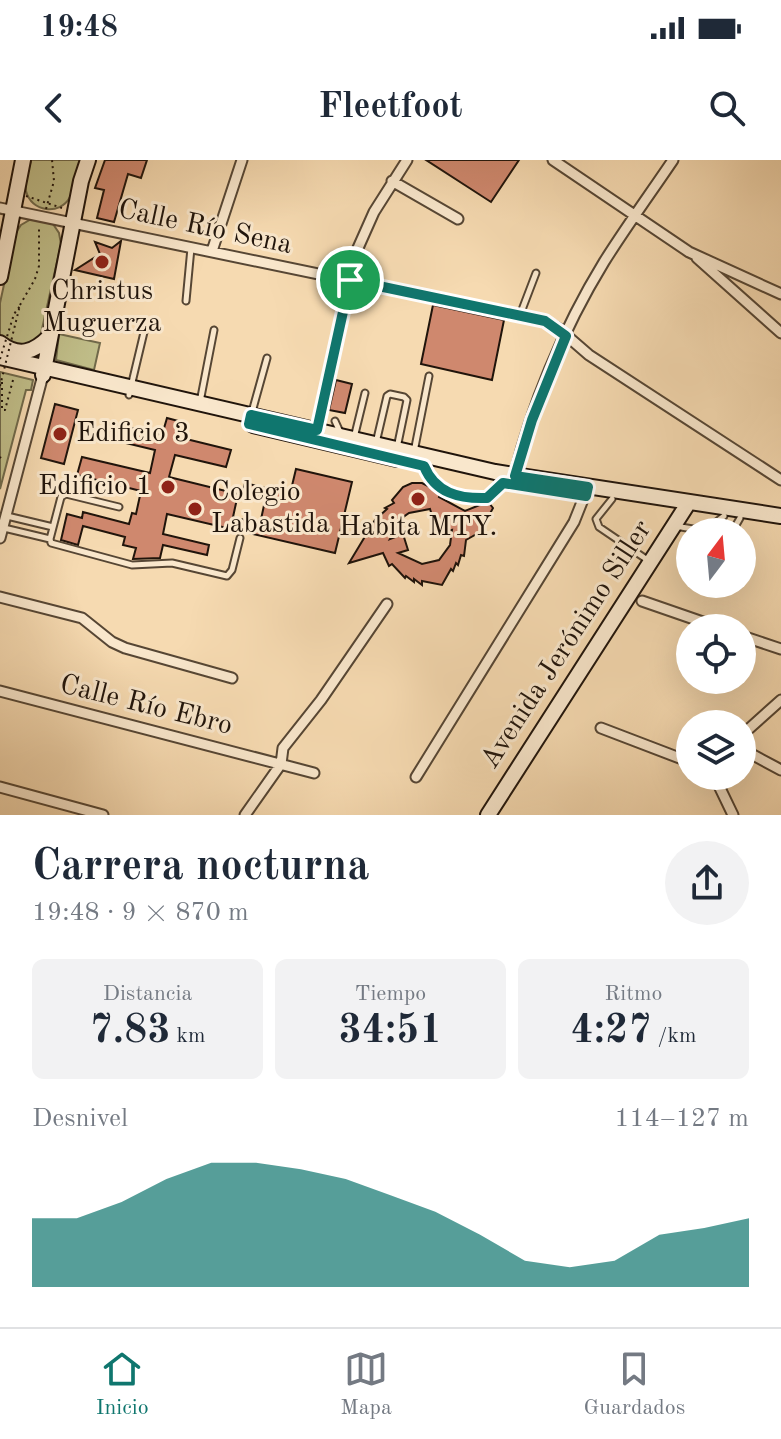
<!DOCTYPE html>
<html lang="es">
<head>
<meta charset="utf-8">
<style>
  body { margin:0; font-family:"Old Standard TT",serif; background:#f2f2f3; color:#1f2937; height:100vh; display:flex; flex-direction:column; font-size:30px; white-space:nowrap }
  * { box-sizing:border-box; margin:0 }
  p { font-size:26px; color:#747a83 }
  .icon { flex:none; width:44px; height:44px; fill:none; stroke:currentColor; stroke-width:2; stroke-linecap:round; stroke-linejoin:round }
  .map { position:relative; height:655px; overflow:hidden }
  .sheet { display:flex; flex-direction:column; background:#fff; flex:1 }
  .sheet>* { flex:none }
  .needle { width:52px; rotate:16deg }
  .controls { position:absolute; left:676px; top:358px; display:grid; gap:16px }
  .controls a { display:grid; place-items:center; width:80px; height:80px; border-radius:50%; background:#fff; box-shadow:0 8px 32px #0002; font-size:40px }
  .pin { position:absolute; display:grid; place-items:center; width:68px; height:68px; color:#fff; margin:-34px; border:4px solid #fff; border-radius:50%; box-shadow:0 2px 8px #0007 }
  .round { display:grid; place-items:center; flex:none; width:84px; height:84px; border-radius:42px; background:#f2f2f3 }
  .summary { display:flex; align-items:center; justify-content:space-between; height:136px; padding:0 32px }
  h1 { font-size:44px; font-weight:600; line-height:60px }
  .stats { display:grid; grid-template-columns:repeat(3,1fr); gap:12px; height:136px; padding:8px 32px }
  .stats div { display:grid; align-content:center; border-radius:12px; background:#f2f2f3; text-align:center }
  .stats b { font-size:40px; font-weight:600 }
  .stats small { font-size:22px; font-weight:400 }
  .stats p { font-size:22px }
  .chart { height:224px; padding:16px 32px }
  .chart p { display:flex; justify-content:space-between }
  .chart svg { width:100%; height:144px; margin-top:8px; fill:#0f766e; opacity:.7 }
  .status { display:flex; justify-content:space-between; align-items:center; height:56px; padding:0 40px; background:#fff; direction:ltr }
  .status svg { height:22px; fill:currentColor }
  header { display:flex; justify-content:space-between; align-items:center; height:104px; padding:0 32px; background:#fff; font-size:36px; font-weight:600 }
  .dock { display:flex; justify-content:space-around; align-items:center; height:112px; border-top:2px solid #e0e1e3; background:#fff; font-size:22px; color:#747a83 }
  .dock a { display:grid; justify-items:center; gap:4px }
  .dock .active { color:#0f766e }
  .map>svg:first-child { display:block }
  .green { fill:#c0be89; stroke:#70694a; stroke-width:2 }
  .building { fill:#cf886e; stroke:#20140b; stroke-width:2; fill-rule:evenodd }
  .lines { fill:none; stroke-linecap:round; stroke-linejoin:round }
  .lane-casing { stroke:#564634; stroke-width:9 }
  .street-casing { stroke:#564634; stroke-width:13 }
  .secondary-casing { stroke:#20140b; stroke-width:18 }
  .path { stroke:#20140b; stroke-width:2; stroke-dasharray:2 4; stroke-linecap:butt }
  .lane { stroke:#f9e7cc; stroke-width:5 }
  .street { stroke:#f9e7cc; stroke-width:9 }
  .secondary { stroke:#f9e7cc; stroke-width:14 }
  .path-bridge { stroke:#20140b; stroke-width:2; stroke-dasharray:2 4; stroke-linecap:butt }
  .route-casing { stroke:#fff; stroke-width:16 }
  .route { stroke:#0f766e; stroke-width:10 }
  .poi-dot { fill:#8f2418; stroke:#f9e7cc; stroke-width:3 }
  .labels { text-anchor:middle; dominant-baseline:central; stroke-width:6; stroke-linejoin:round; paint-order:stroke }
  .street-label { font-size:28px; fill:#20140b; stroke:#f9e7cc }
  .poi-label { font-size:28px; fill:#20140b; stroke:#f9e7cc }
</style>
</head>
<body>
<div class="status"><b>19:48</b><svg viewBox="0 0 49 12"><path d="M0 12V9h3v3zM5 12V6h3v6zM10 12V3h3v9zM15 12V0h3v12zM26 1h20v11H26zM47 4h2v5h-2z"/></svg></div>
<header><svg class="icon" aria-label="back" viewBox="0 0 24 24"><path d="M15 5l-7 7 7 7"/></svg>Fleetfoot<svg class="icon" aria-label="search" viewBox="0 0 24 24"><circle cx="10" cy="10" r="6"/><path d="M15 15l6 6"/></svg></header>
<div class="map">
<svg width="781" height="655" viewBox="0 0 781 655">
  <rect width="100%" height="100%" fill="#f6dab1"/>
  <filter id="stains"><feTurbulence type="fractalNoise" baseFrequency=".0025" numOctaves="4"/><feColorMatrix values="0 0 0 0 .2 0 0 0 0 .09 0 0 0 0 .02 0 0 0 .5 -.17"/></filter>
  <radialGradient id="worn" r=".72"><stop offset=".6" stop-color="#630" stop-opacity="0"/><stop offset="1" stop-color="#630" stop-opacity=".3"/></radialGradient>
  <path class="green" d="M31 0H81C78 12 76 26 70 37 60 56 31 52 26 31 24 21 29 10 31 0Z
    M33 58 53 64 59 73 61 84 40 178 22 189 0 179V143L15 74 21 65Z
    M59 174 100 183 94 210 56 200Z
    M0 212 33 220 31 230H26L0 329Z"/>
  <path class="building" d="M105 0H147L141 18 128 14 114 62 97 58 104 30 95 28Z
    M426 0H519L491 42Z
    M121 81 114 119 75 110 100 94 95 82 112 88Z
    M433 145 504 160 492 220 421 204Z
    M336 220 352 224 345 253 329 250Z
    M55 244 78 250 64 304 41 298Z
    M167 258 182 262 178 277 231 290 226 307 175 295 169 317 238 334 233 357 260 364 266 336 243 331 245 323 290 334 296 309 352 322 335 393 167 354 163 374 209 385 207 395 163 385 160 398 133 399 136 388 123 385 125 377 83 366 78 385 61 380 67 354 82 358 83 352 129 364 132 353 136 354 141 331 77 315 82 297 150 313 155 290 105 278 109 263 162 275Z
    M412 323H422L432 328 440 334 439 337 465 351 482 344 489 343 493 348 480 372 466 380 464 396 461 395 458 405 456 403 453 411 451 409 442 425 422 421V425L414 419V422L406 416 405 418 392 404 389 406 383 393 349 403 375 360 387 349 385 348 394 343 392 340 403 327ZM430 349 438 374 452 370 450 385 439 400 422 404 398 393 408 390 403 374 390 379 402 358 409 353Z"/>
  <g class="lines">
    <defs>
      <path id="lane" d="M186 141 191 88
        M520 155 536 113
        M129 235 145 168
        M200 242 214 170
        M252 252 267 198
        M335 261 340 272
        M354 278 365 233
        M376 283 387 236 390 234 404 237 407 240 397 288
        M414 292 429 216
        M424 306C435 333 459 339 487 338L503 323
        M612 339 596 359 599 367 649 401
        M119 347 66 334 61 337 50 379 51 383 132 405 172 403 227 416 232 410 240 378
        M7 356 53 367
        M675 366 705 371 724 356
        M4 368 50 379
        M732 372 740 358"/>
      <path id="street" d="M553 0 689 92 781 134
        M392 21 458 59
        M0 48 545 161 559 169 589 195 781 320
        M212 91 242 0
        M697 98 781 173
        M317 270 358 88 374 52 407 0
        M512 325C530 248 563 169 604 102 626 67 650 34 673 0
        M0 378 43 215
        M0 437 82 458 112 482 125 488 232 518
        M642 441 720 468
        M742 476 781 489
        M0 531 314 613
        M601 568 690 602
        M742 575 781 540
        M742 589 781 610
        M281 604 283 588 321 540 387 444
        M718 616 720 628 733 655
        M416 617 574 362 588 327
        M0 627 103 655
        M245 655 281 604"/>
      <path id="secondary" d="M0 117 23 0
        M0 183C19 198 34 192 49 177
        M0 197 495 312 781 356
        M43 215 81 21 88 0
        M253 265 397 299
        M488 655 689 342"/>
    </defs>
    <use href="#lane" class="lane-casing"/>
    <use href="#street" class="street-casing"/>
    <use href="#secondary" class="secondary-casing"/>
    <path class="path" d="M26 36 62 48
      M46 49 54 21 52 0
      M20 145 35 119 39 106V66
      M2 222V250H5L13 220
      M0 297 1 298"/>
    <use href="#lane" class="lane"/>
    <use href="#street" class="street"/>
    <use href="#secondary" class="secondary"/>
    <path class="path-bridge" d="M0 199 14 154 20 146
      M0 226 20 145"/>
  </g>
  <g class="lines">
    <defs>
      <path id="route" d="M350 120 545 161 566 176 532 260 515 316 588 327 586 336 503 323 487 338C459 339 435 333 424 306L249 264 251 255 317 270Z"/>
    </defs>
    <use href="#route" class="route-casing"/>
    <use href="#route" class="route"/>
  </g>
  <g class="poi-dot">
    <circle cx="102" cy="102" r="8"/>
    <circle cx="60" cy="274" r="8"/>
    <circle cx="168" cy="327" r="8"/>
    <circle cx="418" cy="339" r="8"/>
    <circle cx="195" cy="349" r="8"/>
  </g>
  <g class="labels">
    <g class="street-label">
      <text transform="translate(205 68) rotate(12)">Calle Río Sena</text>
      <text transform="translate(567 485) rotate(-57)">Avenida Jerónimo Siller</text>
      <text transform="translate(146 546) rotate(14)">Calle Río Ebro</text>
    </g>
    <g class="poi-label">
      <text x="102" y="132">Christus<tspan x="102" dy="32">Muguerza</tspan></text>
      <text x="76" y="274" text-anchor="start">Edificio 3</text>
      <text x="152" y="327" text-anchor="end">Edificio 1</text>
      <text x="211" y="333" text-anchor="start">Colegio<tspan x="211" dy="32">Labastida</tspan></text>
      <text x="418" y="368">Habita MTY.</text>
    </g>
  </g>
  <rect width="100%" height="100%" filter="url(#stains)"/>
  <rect width="100%" height="100%" fill="url(#worn)"/>
</svg>
<div class="controls">
<a><svg class="needle" viewBox="-14 -14 28 28"><path d="M0-13l5 13h-10z" fill="#e53935"/><path d="M0 13l5-13h-10z" fill="#747a83"/></svg></a>
<a><svg class="icon" aria-label="locate" viewBox="0 0 24 24"><circle cx="12" cy="12" r="6"/><path d="M12 2v4M12 18v4M2 12h4M18 12h4"/></svg></a>
<a><svg class="icon" aria-label="layers" viewBox="0 0 24 24"><path d="M12 4l9 5-9 5-9-5zM3 14l9 5 9-5"/></svg></a>
</div>
<div class="pin" style="left:350px;top:120px;background:#1e9e55"><svg class="icon" aria-label="arrive" viewBox="0 0 24 24"><path d="M6 21V4h12l-3 4 3 4H6"/></svg></div>
</div>
<section class="sheet">
<div class="summary"><div><h1>Carrera nocturna</h1><p>19:48 · 9 × 870 m</p></div><a class="round"><svg class="icon" aria-label="share" viewBox="0 0 24 24"><path d="M12 15V3M7 8l5-5 5 5M5 13v7h14v-7"/></svg></a></div>
<div class="stats">
<div><p>Distancia</p><b>7.83<small> km</small></b></div>
<div><p>Tiempo</p><b>34:51</b></div>
<div><p>Ritmo</p><b>4:27<small> /km</small></b></div>
</div>
<div class="chart"><p><span>Desnivel</span>114–127 m</p>
<svg viewBox="0 0 160 44" preserveAspectRatio="none"><path d="M0 44V23L10 23L20 18L30 11L40 6L50 6L60 8L70 11L80 16L90 21L100 28L110 36L120 38L130 36L140 28L150 26L160 23V44z"/></svg>
</div>
</section>
<nav class="dock">
<a class="active"><svg class="icon" aria-label="home" viewBox="0 0 24 24"><path d="M3 11l9-7 9 7M6 9v11h12V9"/></svg>Inicio</a>
<a><svg class="icon" aria-label="map" viewBox="0 0 24 24"><path d="M3 6l6-2 6 2 6-2v14l-6 2-6-2-6 2zM9 4v14M15 6v14"/></svg>Mapa</a>
<a><svg class="icon" aria-label="saved" viewBox="0 0 24 24"><path d="M7 4h10v16l-5-4-5 4z"/></svg>Guardados</a>
</nav>
</body>
</html>
